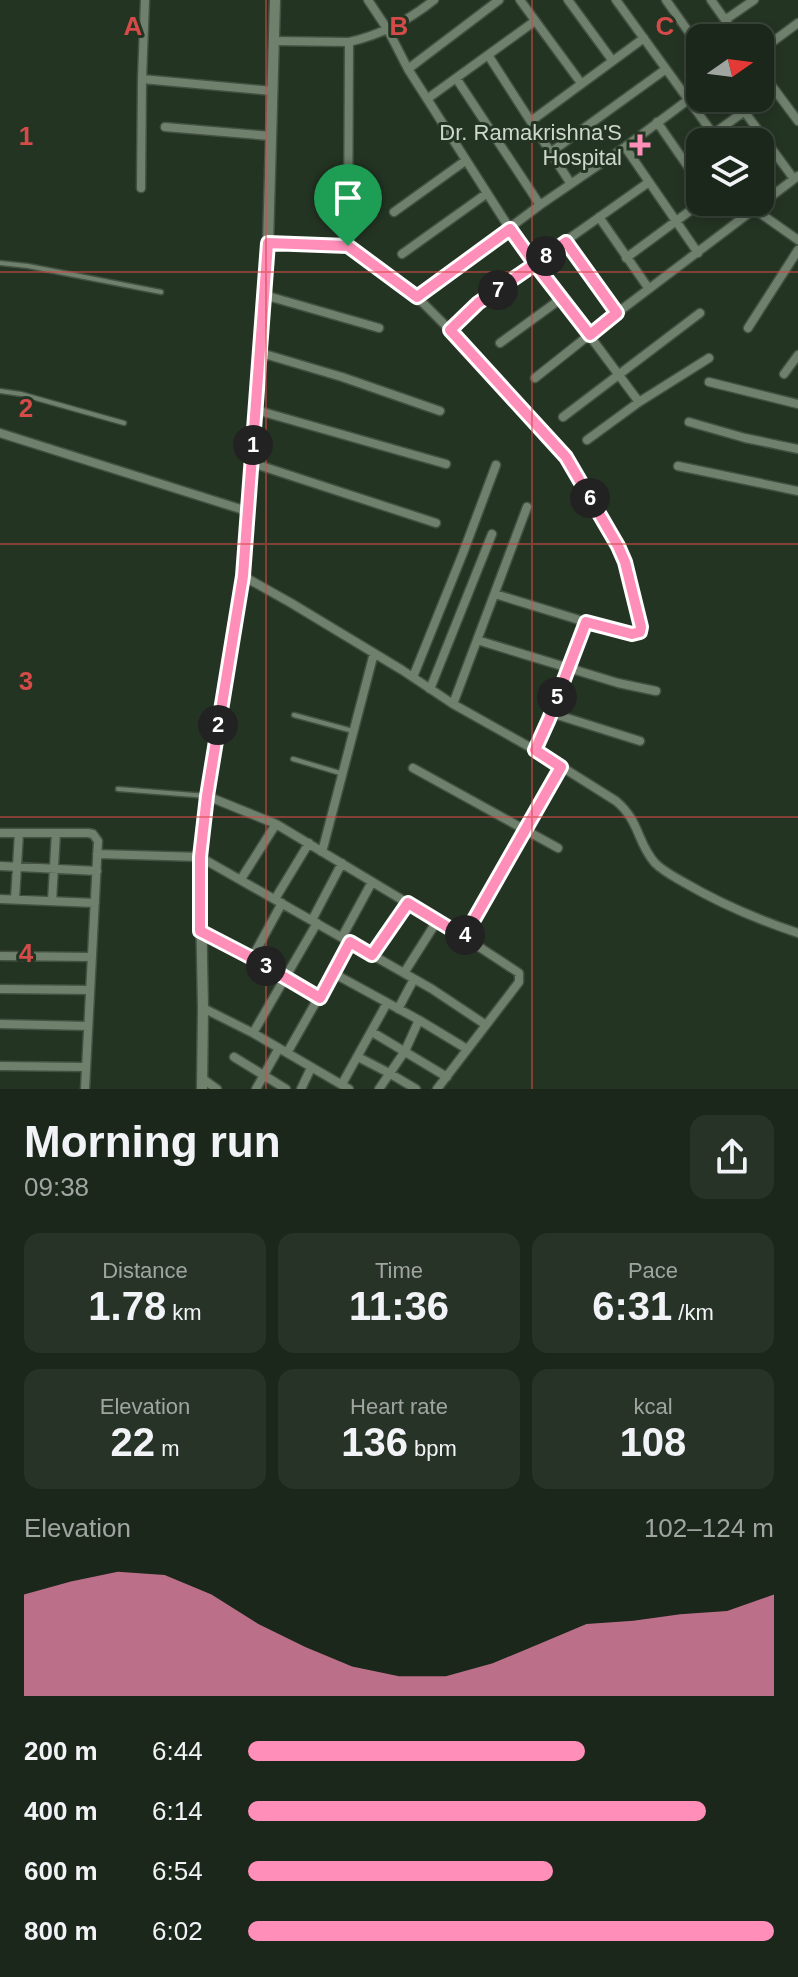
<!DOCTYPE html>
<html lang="en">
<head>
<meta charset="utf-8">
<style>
  body { margin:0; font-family:Helvetica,sans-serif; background:#283327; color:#f1f3f6; height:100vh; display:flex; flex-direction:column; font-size:30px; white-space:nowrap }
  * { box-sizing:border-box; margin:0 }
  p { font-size:26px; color:#a0a5a2 }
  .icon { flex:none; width:44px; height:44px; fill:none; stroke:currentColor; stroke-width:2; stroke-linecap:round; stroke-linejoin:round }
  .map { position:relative; height:1089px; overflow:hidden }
  .drawer { display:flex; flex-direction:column; background:#1b271a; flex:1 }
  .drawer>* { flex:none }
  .needle { width:52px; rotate:76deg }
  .controls { position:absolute; left:686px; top:24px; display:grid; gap:16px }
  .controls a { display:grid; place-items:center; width:88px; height:88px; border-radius:16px; background:#1b271a; box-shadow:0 4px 12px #0003,0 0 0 2px #394439; font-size:40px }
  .pin { position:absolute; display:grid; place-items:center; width:68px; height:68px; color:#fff; margin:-82px -34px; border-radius:50% 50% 50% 0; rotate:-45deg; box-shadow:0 0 8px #0007 }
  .pin .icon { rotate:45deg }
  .km { position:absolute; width:40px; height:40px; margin:-20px; border-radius:50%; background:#222; color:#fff; font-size:22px; line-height:40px; text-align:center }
  .round { display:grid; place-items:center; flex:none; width:84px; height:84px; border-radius:16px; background:#283327 }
  .head { display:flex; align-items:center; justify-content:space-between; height:136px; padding:0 24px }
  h1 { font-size:44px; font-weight:700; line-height:60px }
  .figures { display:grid; grid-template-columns:repeat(3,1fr); gap:12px; height:136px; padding:8px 24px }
  .figures div { display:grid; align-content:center; border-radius:16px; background:#283327; text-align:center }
  .figures b { font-size:40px; font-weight:700 }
  .figures small { font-size:22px; font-weight:400 }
  .figures p { font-size:22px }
  .chart { height:224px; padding:16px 24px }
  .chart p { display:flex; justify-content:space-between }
  .chart svg { width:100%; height:144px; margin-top:8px; fill:#ff8eb9; opacity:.7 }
  ul { padding:0 24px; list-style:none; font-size:26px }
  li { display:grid; grid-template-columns:128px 96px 1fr; align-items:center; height:60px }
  li i { height:20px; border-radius:10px; background:#ff8eb9 }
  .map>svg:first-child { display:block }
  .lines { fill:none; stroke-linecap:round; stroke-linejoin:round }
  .service-casing { stroke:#435042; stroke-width:7 }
  .minor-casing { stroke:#435042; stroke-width:11 }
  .tertiary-casing { stroke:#435042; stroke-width:13 }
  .service { stroke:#6f806d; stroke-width:4 }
  .minor { stroke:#6f806d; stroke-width:8 }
  .tertiary { stroke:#6f806d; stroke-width:10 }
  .route-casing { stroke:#fff; stroke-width:16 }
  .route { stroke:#ff8eb9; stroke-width:10 }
  .grid { fill:none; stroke:#d44b49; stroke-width:2; stroke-opacity:0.55 }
  .poi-dot { fill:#ff8eb9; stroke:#243423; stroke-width:3 }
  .labels { text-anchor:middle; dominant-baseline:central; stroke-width:6; stroke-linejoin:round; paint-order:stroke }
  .poi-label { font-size:22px; fill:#cdd7cc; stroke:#243423; text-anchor:end }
  .grid-label { font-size:26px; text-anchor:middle; font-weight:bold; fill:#d44b49; stroke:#243423; stroke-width:6; stroke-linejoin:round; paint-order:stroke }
</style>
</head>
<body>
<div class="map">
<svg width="798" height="1089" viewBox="0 0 798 1089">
  <rect width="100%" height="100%" fill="#243423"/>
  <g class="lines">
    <defs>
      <path id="service" d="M0 263 28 266 161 292
        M0 391 21 394 124 423
        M294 715 353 731
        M293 759 340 773
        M118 789 207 796"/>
      <path id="minor" d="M368 0 388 30 408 69 510 229 639 402
        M520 0 581 83
        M568 0 612 60
        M616 0 719 142
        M666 0 700 48
        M711 0 738 38
        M725 20 754 0
        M273 41 349 42C381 35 409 20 434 0
        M760 51 798 23
        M488 55 571 184
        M408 69 499 0
        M760 70 798 121
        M456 78 540 205
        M142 79 272 91
        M427 99 535 21
        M744 111 794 179
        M531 121 644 38
        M657 122 700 184
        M165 127 270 136
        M713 134 774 90
        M625 147 698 253
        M551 152 666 69
        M141 188 142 79 145 0
        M754 209 798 240
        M394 212 465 161
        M599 217 649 289
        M566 242 617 313
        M268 243 348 246 417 297 470 350 566 457 618 546 625 562 641 627 640 632 632 634 586 622 495 594
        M348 246 349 42
        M402 254 486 194
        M626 258 702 202
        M264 295 379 328
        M417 297 540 205 625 147 700 91
        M748 328 798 250
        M450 330 478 303 649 182
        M500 343 562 298
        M261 353 342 377 440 411
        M784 374 798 355
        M535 378 617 313 798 176
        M709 382 798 404
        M256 410 446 464
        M563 417 700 313
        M689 422 745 438 798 449
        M0 433 247 511
        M587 440 639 402 709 358
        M252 463 436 523
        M678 466 798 491
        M243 576 291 603 402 670 453 704 535 750 616 801C640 821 637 843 655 863 664 872 675 877 685 883 721 904 759 920 798 933
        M477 640 618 683 656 691
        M413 677 463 553 496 465
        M430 689 492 534
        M453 704 527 507
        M551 713 640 741
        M535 750 549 719 586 622
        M413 768 558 848
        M207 796 276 824 464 937 519 973V982L437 1089
        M0 833H88L93 834 98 841 85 1089
        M322 852 374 653
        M97 854 200 857 432 989 486 1025
        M0 866 97 871
        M241 879 276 824
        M0 899 95 903
        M15 899 19 833
        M275 899 309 843
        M52 901 56 833
        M312 920 342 863
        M200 931 252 958 320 998
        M342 937 372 882
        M464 937 561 767
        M372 955 408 903
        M0 956 91 957
        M252 958 282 903
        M333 973 419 1020 467 1049
        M404 973 437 921
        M0 989 90 990
        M203 1008 253 1033 349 1089
        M398 1009 414 979
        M0 1024 88 1026
        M372 1032 447 1077
        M253 1033 317 923
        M287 1053 350 942
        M234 1057 286 1089
        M358 1057 389 1073 416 1089
        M0 1066 86 1067
        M203 1079 217 1089
        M342 1084 387 1003
        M256 1089 279 1048
        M301 1089 311 1068
        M379 1089 405 1051 419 1020"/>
      <path id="tertiary" d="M202 1089 203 1008 200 857 207 796 243 576 268 243 275 0"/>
    </defs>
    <use href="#service" class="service-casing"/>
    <use href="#minor" class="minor-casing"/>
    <use href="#tertiary" class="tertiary-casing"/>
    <use href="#service" class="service"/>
    <use href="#minor" class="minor"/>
    <use href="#tertiary" class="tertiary"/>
  </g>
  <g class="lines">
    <defs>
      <path id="route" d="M348 246 268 243 243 576 207 796 200 857V931L252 958 320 998 350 942 372 955 408 903 464 937 561 767 535 750 549 719 586 622 632 634 640 632 641 627 625 562 618 546 566 457 450 330 478 303 535 264 590 335 617 313 566 242 535 264 510 229 417 297 348 246"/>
    </defs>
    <use href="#route" class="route-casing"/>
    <use href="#route" class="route"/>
  </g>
  <path class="grid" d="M266 0V1089M532 0V1089M0 272H798M0 544H798M0 817H798"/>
  <path class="poi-dot" d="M636 133h8v8h8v8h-8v8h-8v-8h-8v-8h8z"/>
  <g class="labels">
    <g class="poi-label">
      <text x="622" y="132">Dr. Ramakrishna'S<tspan x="622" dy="25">Hospital</tspan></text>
    </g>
  </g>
  <g class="grid-label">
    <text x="133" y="35">A</text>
    <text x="399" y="35">B</text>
    <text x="665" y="35">C</text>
    <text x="26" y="145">1</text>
    <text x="26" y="417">2</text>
    <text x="26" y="690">3</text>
    <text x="26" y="962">4</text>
  </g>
</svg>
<div class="controls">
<a><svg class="needle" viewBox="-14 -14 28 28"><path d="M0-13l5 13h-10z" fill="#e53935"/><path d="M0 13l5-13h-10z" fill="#a0a5a2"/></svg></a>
<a><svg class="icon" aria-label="layers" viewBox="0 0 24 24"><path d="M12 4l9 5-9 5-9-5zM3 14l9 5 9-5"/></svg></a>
</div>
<div class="pin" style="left:348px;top:246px;background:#1e9e55"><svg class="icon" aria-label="arrive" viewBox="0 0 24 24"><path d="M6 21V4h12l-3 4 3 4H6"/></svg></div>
<b class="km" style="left:253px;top:445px">1</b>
<b class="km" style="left:218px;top:725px">2</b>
<b class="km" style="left:266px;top:966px">3</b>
<b class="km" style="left:465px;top:935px">4</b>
<b class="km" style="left:557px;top:697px">5</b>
<b class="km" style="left:590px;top:498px">6</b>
<b class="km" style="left:498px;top:290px">7</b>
<b class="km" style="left:546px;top:256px">8</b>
</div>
<section class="drawer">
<div class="head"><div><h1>Morning run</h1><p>09:38</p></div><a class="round"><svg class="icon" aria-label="share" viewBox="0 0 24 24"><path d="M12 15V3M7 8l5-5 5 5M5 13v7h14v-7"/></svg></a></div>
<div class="figures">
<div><p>Distance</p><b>1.78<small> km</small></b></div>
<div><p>Time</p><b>11:36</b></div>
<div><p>Pace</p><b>6:31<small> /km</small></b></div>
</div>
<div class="figures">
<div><p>Elevation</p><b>22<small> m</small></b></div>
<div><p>Heart rate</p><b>136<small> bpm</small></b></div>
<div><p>kcal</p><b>108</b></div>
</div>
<div class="chart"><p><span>Elevation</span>102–124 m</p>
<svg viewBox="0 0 160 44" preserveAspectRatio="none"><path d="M0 44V13L10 9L20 6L30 7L40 13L50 22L60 29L70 35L80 38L90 38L100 34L110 28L120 22L130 21L140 19L150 18L160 13V44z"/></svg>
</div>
<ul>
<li><b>200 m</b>6:44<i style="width:64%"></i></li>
<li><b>400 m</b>6:14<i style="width:87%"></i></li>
<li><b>600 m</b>6:54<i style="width:58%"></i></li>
<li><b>800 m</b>6:02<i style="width:100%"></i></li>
</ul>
</section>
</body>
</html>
